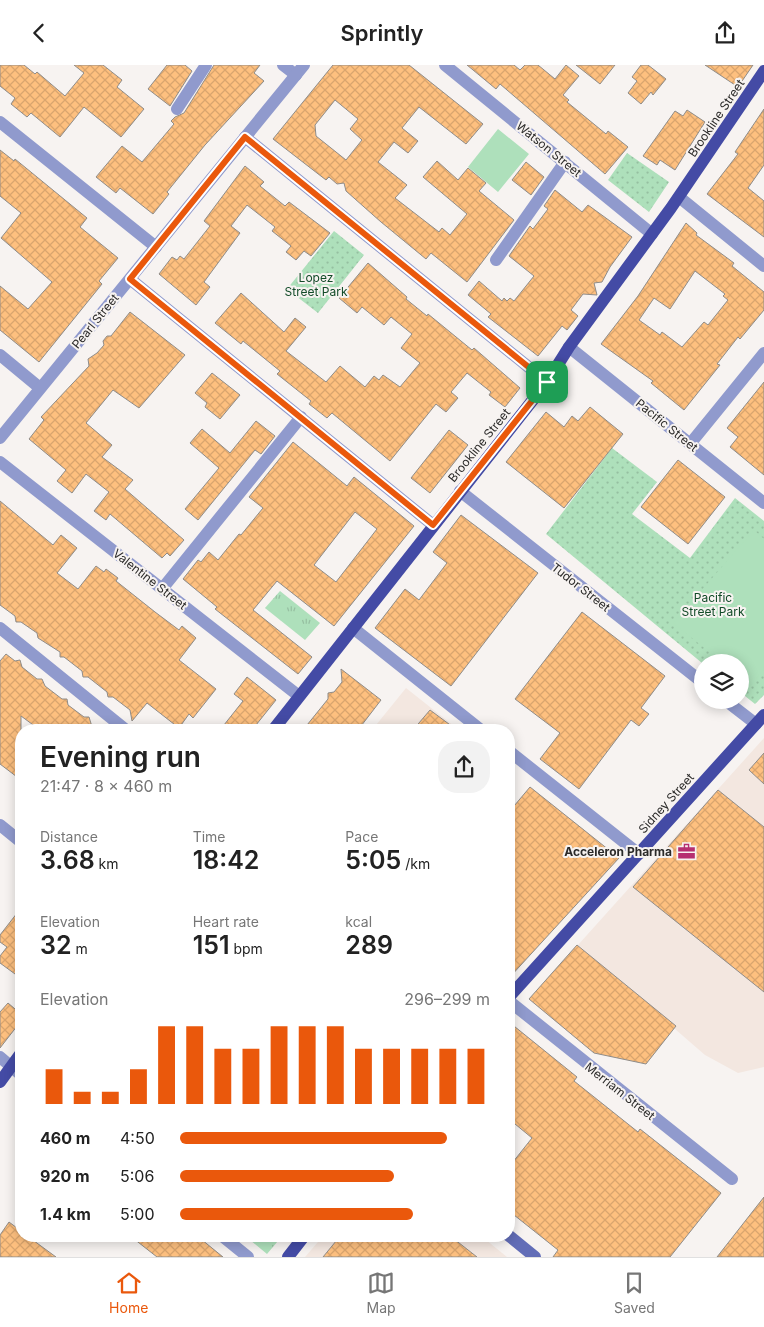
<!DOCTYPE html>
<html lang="en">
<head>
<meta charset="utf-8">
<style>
  body { margin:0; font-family:Inter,sans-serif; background:#f2f2f2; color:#222; height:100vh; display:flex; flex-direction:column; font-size:19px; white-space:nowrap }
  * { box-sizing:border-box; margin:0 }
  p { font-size:16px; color:#767676 }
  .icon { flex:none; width:28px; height:28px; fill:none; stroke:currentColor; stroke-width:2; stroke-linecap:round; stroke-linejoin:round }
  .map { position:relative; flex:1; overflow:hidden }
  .panel { position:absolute; left:15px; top:659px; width:500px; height:518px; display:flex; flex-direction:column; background:#fff; border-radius:20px; box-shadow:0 2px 12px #0003 }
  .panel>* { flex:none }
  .buttons { position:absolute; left:694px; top:589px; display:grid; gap:10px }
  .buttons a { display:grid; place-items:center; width:55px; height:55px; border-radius:50%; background:#fff; box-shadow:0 2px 12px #0003; font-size:25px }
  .pin { position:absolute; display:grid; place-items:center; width:42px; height:42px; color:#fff; margin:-21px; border-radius:10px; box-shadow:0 2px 8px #0006 }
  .round { display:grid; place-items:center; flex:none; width:52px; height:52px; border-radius:20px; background:#f2f2f2 }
  .headline { display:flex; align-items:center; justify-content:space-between; height:85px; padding:0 25px }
  h1 { font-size:28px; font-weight:600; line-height:38px }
  .figures { display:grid; grid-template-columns:repeat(3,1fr); gap:8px; height:85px; padding:5px 25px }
  .figures div { display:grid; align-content:center }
  .figures b { font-size:25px; font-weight:600 }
  .figures small { font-size:14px; font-weight:400 }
  .figures p { font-size:14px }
  .chart { height:140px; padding:10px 25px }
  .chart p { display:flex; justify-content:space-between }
  .chart svg { width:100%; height:90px; margin-top:5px; stroke:#ea580c; stroke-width:6 }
  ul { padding:0 25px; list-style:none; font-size:16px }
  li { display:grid; grid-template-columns:80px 60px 1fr; align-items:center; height:38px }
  li i { height:12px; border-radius:6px; background:#ea580c }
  header { display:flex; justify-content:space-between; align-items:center; height:65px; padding:0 25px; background:#fff; font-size:22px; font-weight:600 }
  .menu { display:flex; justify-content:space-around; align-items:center; height:70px; border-top:1px solid #e0e0e0; background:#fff; font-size:14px; color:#767676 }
  .menu a { display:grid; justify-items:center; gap:2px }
  .menu .current { color:#ea580c }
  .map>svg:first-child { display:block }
  .built { fill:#f3e7e0 }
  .grass { fill:url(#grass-tufts) }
  .park { fill:url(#park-dots) }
  .garden { fill:#aee0bb }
  .building { fill:url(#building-cross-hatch); stroke:#8f8c89; fill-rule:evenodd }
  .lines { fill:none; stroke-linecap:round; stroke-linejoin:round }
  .minor { stroke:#909acd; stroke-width:12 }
  .tertiary { stroke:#909acd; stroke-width:12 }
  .secondary { stroke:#626db7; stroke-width:12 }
  .primary { stroke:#444ba5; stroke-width:12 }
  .route-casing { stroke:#fff; stroke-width:10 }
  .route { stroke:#ea580c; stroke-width:6 }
  .labels { text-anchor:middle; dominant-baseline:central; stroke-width:4; stroke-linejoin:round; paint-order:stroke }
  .street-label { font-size:12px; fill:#2b2a29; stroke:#f7f3f1 }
  .park-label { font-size:12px; fill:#124b28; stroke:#f7f3f1 }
  .poi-label { font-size:12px; font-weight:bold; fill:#2b2a29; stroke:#f7f3f1; text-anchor:end }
</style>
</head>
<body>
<header><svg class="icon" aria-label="back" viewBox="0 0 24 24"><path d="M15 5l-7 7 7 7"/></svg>Sprintly<svg class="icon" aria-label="share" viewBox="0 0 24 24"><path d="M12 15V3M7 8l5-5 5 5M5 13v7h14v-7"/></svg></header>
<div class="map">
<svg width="764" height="1192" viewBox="0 0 764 1192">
  <defs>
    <pattern id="grass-tufts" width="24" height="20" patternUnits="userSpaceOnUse" patternTransform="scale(1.25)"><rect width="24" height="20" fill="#aee0bb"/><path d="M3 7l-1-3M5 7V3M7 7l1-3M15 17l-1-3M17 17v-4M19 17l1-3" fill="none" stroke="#96c0a1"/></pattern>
    <pattern id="park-dots" width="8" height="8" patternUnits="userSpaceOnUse" patternTransform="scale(1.25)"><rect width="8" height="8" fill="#aee0bb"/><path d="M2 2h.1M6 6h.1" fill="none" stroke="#96c0a1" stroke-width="1.8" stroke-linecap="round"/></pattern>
    <pattern id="building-cross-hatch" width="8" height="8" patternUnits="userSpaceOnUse" patternTransform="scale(1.25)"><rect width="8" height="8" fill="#fec07f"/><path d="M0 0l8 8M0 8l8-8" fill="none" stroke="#daa56e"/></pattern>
  </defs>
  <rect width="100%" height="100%" fill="#f7f3f1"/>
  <path class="built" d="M406 623 459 665H372Z
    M764 673V1002L738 1008 705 990 578 880Z
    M324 1170H480L507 1192H305Z"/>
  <path class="grass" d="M280 526 320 558 305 575 265 543Z
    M244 1170H283L267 1189Z"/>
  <path class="park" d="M627 88 669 117 649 147 608 115Z
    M334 166 364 190 318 248 287 224Z
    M612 383 657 417 632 449 690 493 735 433 764 456V630L755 639 740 627V598H702L546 469Z"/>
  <path class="garden" d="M498 64 529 89 498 127 468 102Z
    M754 465 764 474V604L750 621 740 613V598L722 597 673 558Z"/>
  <path class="building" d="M0 0H24L35 9 37 7 65 31 84 8 74 0H103L122 15 117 22 144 44 121 72 84 42 60 72 31 48 27 52 11 39 15 33 0 21Z
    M167 0H185L192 6 170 41 148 24Z
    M214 0H260L254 8 264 16 205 80 167 127 169 129 153 149 120 123 116 128 96 112 122 81 142 97 174 59 171 56 175 52 184 48Z
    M333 0H409L483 59 466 79 419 42 402 63 418 76 408 88 394 77 378 97 407 120 395 133 439 167 442 163 450 170 467 149 423 112 437 96 458 115 468 103 486 118 479 126 514 155 467 217 431 188 426 194 381 157 346 126 344 118 337 119 329 112 326 115 273 74ZM335 35 358 54 350 64 362 75 346 95 316 71 315 60Z
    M467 0H514L520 5 525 0H538L555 14 566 0 579 11 563 30 569 35 567 37 606 69 608 66 628 82 605 109 500 19 496 24Z
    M576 0H615L600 19Z
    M641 0H648L666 14 653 30 651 27 641 39 628 28 637 16 632 12Z
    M705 0H753L738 22Z
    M764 44V100L748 123 764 136V172L707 129 738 89 735 87Z
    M687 45 705 57 675 105 660 95 657 100 643 91 675 46 683 51Z
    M0 85 14 96 15 94 87 153 80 162 118 193 99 216 102 219 39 297 0 265V221L28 244 52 217 1 173 21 148 0 131Z
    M526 97 544 112 531 130 512 115Z
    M245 101 264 117 260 121 285 141 289 137 330 168 311 191 304 186 296 195 286 187 291 181 272 166 275 162 247 140 231 161 240 168 204 217 210 222 196 240 159 209 172 192 177 195 180 191 184 194 210 161 204 156Z
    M555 125 582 147 588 140 632 172 610 202 602 217 594 218 597 230 583 229 571 245 578 251 567 265 562 261 538 291 488 252 491 249 468 230 479 216 502 236 504 233 507 236 510 233 514 236 534 211 509 191 530 161 533 164 548 144 544 141Z
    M686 158 697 168 696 170 734 198 732 201 764 227V245L740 274 738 272 717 299 720 300 684 345 651 318 653 316 601 279 638 231ZM695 206 725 229 723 231 728 235 708 260 704 257 682 282 662 267 660 270 639 255 654 233 670 244Z
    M368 198 407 232 406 234 427 251 428 249 472 285 474 283 520 323 505 342 489 330 491 327 467 308 451 327 458 333 446 347 436 339 390 396 332 348 327 353 309 339 311 336 277 309 280 306 243 276 241 279 215 258 241 228 284 267 295 253 306 262 286 286 326 317 340 301 365 322 374 311 379 315 383 310 400 322 420 298 401 283 412 269 391 252 384 260 362 242 357 248 339 233Z
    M130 247 185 290 139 343 113 325 86 358 112 380 102 392 133 415 125 424 184 475 170 491 167 488 162 493 110 449 106 455 94 446 109 427 86 409 72 428 57 416 66 405 29 374 44 355 41 352 89 301 88 294 97 288 104 280 103 276 107 271H111Z
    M212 308 240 330 220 354 205 342 207 338 195 328Z
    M764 317V410L730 382 738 372 727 363Z
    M590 342 623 369 564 443 506 397 546 347 564 362 572 351 578 356Z
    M256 356 275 371 261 389 255 385 198 455 185 444 219 403 190 378 202 364 230 388Z
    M449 365 468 380 430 428 411 413Z
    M293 377 347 421 354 412 414 461 334 561 277 516 253 545 312 592 298 609 215 544 217 542 183 514 198 495 201 497 209 487 218 495 239 469 241 470 263 443 249 432ZM355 447 377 464 336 517 314 500Z
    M678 395 725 432 688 479 641 442Z
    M0 436 53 480 61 470 77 483 57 508 78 524 96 501 104 507 106 504 118 513 116 516 155 547 179 565 182 561 196 573 179 595 216 624 193 653 189 649 179 663 147 638 132 656 130 645 113 632H108L107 627 88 612H83L82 606 64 592H60V587L38 573 37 568 21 557H16L15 551 0 540Z
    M461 450 538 508 451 621 375 563 405 524 419 535 447 498 433 487Z
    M582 547 665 611 641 643 649 649 639 661 631 655 579 724 540 694 560 668 515 634Z
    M6 589 15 596 20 595 22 602 37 614H42L45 621 62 634H67L68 640 84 652H89L93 665H40L21 651V715L0 699V596Z
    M341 604 381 635 358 665H303L328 634V628L334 627 342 617Z
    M247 612 276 635 252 665H220L243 636 234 629Z
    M430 645 457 665H413Z
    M764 688V719L749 705Z
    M530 722 619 793 509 913V747Z
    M718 725 764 762V927L633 822Z
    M21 843V901L15 909 0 898V891L7 882 0 877V870Z
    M577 880 676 961 646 999 594 988 529 934Z
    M8 938 21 949V956L0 983V947Z
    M509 957 577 1012 574 1016 638 1067 640 1064 721 1128 670 1192H553L558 1185 509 1146V1102L532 1073 509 1054Z
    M764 1132V1192H717Z
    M9 1157 21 1166V1170H26L56 1192H0V1170Z
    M129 1170H196L223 1192H157Z
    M341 1170H449L477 1192H323Z"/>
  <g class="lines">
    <path class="minor" d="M283 0 296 10
      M445 0 652 169
      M177 44 206 0
      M0 57 156 182
      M245 72 547 317
      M679 132 764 201
      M496 195 565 97
      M130 214 433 460
      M569 282 764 438
      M0 290 40 323
      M690 379 764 288
      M0 397 299 631
      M460 426 702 617
      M162 524 301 352
      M0 563 126 665
      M353 563 481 665
      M725 635 756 659
      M509 686 639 789
      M0 760 21 777
      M509 936 732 1114
      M0 992 21 1010
      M221 1170 248 1192"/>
    <path class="tertiary" d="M0 373 304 0"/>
    <path class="secondary" d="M508 1170 535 1192"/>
    <path class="primary" d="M273 665 547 317 569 282 671 143 764 6
      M509 932 764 650
      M0 1017 21 988
      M288 1192 305 1170"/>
  </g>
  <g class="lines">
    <defs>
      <path id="route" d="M245 72 547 317 433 460 130 214Z"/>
    </defs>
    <use href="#route" class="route-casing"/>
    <use href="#route" class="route"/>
  </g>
  <defs>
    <symbol id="office-bare" viewBox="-9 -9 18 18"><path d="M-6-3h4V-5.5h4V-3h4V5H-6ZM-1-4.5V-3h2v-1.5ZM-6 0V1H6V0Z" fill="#b62f71" stroke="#f7f3f1" stroke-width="2.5" paint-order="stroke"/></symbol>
  </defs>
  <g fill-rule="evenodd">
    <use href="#office-bare" x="674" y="774" width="25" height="25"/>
  </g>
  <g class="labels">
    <g class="street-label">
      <text transform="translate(716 53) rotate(-56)">Brookline Street</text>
      <text transform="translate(549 84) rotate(39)">Watson Street</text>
      <text transform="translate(95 256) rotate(-51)">Pearl Street</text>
      <text transform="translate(667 360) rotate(39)">Pacific Street</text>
      <text transform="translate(479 380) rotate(-51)">Brookline Street</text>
      <text transform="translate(150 514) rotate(38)">Valentine Street</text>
      <text transform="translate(581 522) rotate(38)">Tudor Street</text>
      <text transform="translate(666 738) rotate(-48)">Sidney Street</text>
      <text transform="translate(620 1026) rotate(38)">Merriam Street</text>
    </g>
    <g class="park-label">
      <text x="316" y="212">Lopez<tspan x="316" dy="14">Street Park</tspan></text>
      <text x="713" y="532">Pacific<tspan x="713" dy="14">Street Park</tspan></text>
    </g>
    <g class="poi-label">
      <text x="672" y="786">Acceleron Pharma</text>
    </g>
  </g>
</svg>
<div class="buttons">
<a><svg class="icon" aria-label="layers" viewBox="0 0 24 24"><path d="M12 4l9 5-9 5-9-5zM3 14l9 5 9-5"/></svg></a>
</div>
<div class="pin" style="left:547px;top:317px;background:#1e9e55"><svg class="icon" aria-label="arrive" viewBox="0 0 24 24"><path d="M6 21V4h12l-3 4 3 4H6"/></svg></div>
<section class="panel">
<div class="headline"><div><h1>Evening run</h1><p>21:47 · 8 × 460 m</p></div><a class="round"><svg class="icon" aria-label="share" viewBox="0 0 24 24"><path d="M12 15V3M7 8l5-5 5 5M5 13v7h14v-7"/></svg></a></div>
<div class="figures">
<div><p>Distance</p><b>3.68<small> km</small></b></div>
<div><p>Time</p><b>18:42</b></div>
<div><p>Pace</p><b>5:05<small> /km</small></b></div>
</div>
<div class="figures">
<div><p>Elevation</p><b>32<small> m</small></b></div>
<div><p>Heart rate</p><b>151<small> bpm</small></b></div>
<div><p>kcal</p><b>289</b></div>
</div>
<div class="chart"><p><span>Elevation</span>296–299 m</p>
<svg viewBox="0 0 160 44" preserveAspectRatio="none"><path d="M5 44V27M15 44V38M25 44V38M35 44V27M45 44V6M55 44V6M65 44V17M75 44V17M85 44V6M95 44V6M105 44V6M115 44V17M125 44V17M135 44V17M145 44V17M155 44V17"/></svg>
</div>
<ul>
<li><b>460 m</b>4:50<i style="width:86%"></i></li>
<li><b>920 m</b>5:06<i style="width:69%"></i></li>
<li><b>1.4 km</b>5:00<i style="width:75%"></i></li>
</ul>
</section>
</div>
<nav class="menu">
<a class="current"><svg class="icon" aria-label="home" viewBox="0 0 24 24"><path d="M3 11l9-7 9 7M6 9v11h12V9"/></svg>Home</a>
<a><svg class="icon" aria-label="map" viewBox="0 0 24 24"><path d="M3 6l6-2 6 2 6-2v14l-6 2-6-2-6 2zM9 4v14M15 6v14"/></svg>Map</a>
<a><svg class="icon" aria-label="saved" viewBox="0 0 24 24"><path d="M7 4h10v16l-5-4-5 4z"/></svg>Saved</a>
</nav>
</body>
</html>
